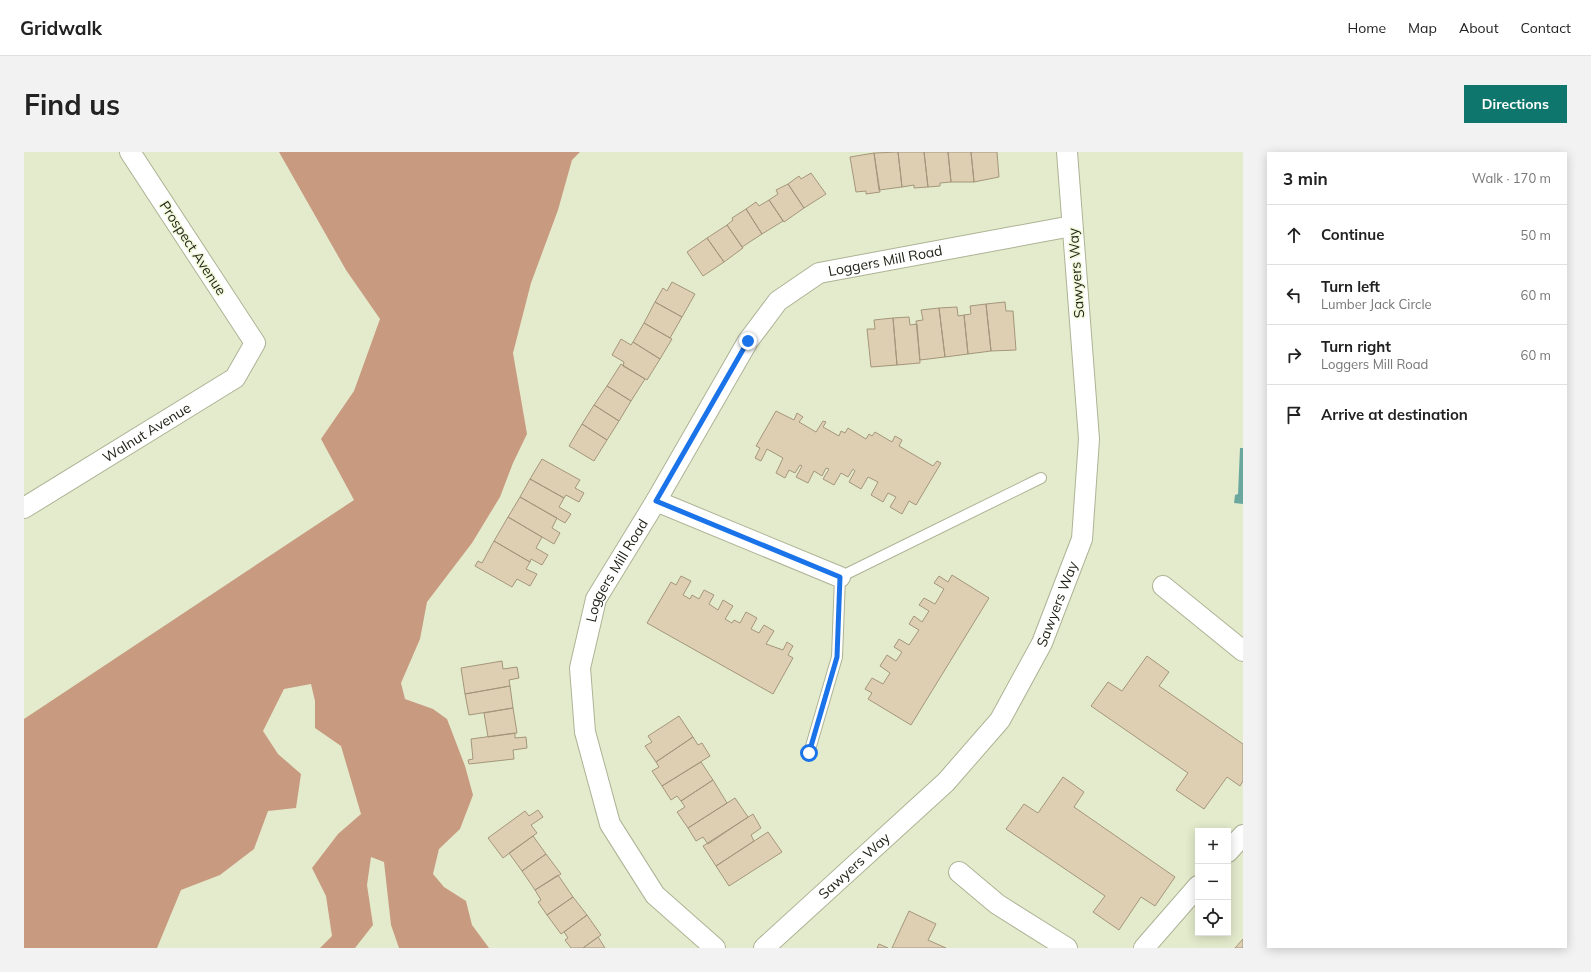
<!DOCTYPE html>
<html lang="en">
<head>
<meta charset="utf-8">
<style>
	:root { --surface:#fff; --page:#f2f2f2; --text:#222; --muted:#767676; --line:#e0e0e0; --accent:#0f766e }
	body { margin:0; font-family:Mulish,sans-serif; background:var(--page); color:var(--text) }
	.controls { position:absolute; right:12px; bottom:12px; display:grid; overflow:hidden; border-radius:0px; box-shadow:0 2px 10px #0003 }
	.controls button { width:36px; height:36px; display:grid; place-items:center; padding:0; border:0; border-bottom:1px solid var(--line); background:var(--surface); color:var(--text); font:20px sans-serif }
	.stop { position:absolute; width:12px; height:12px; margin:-9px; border:3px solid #1a73e8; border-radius:50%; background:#fff }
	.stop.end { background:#1a73e8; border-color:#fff; box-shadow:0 1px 4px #0008 }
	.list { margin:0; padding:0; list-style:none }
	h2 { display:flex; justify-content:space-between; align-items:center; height:52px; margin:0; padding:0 16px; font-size:17px }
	h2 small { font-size:13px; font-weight:400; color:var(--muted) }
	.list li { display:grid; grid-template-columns:26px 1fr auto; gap:12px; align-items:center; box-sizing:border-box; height:60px; padding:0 16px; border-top:1px solid var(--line) }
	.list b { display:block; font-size:15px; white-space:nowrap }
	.list p { margin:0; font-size:13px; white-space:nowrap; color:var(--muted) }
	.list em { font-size:13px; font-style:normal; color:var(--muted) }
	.icon { flex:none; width:22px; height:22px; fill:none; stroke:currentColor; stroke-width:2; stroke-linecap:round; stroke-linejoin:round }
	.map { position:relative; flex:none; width:1219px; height:796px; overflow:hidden; border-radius:0px }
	header { display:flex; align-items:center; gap:24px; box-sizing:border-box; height:56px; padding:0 20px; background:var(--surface); border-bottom:1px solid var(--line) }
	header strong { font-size:19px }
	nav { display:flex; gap:22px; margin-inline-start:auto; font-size:14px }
	.intro { display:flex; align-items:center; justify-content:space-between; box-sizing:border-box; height:96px; padding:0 24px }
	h1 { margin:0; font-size:28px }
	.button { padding:10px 18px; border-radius:0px; background:var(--accent); color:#fff; font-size:14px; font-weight:700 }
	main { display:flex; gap:24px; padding:0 24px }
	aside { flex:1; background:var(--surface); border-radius:0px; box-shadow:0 2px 10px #0003 }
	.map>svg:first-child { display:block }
</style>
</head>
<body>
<header>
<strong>Gridwalk</strong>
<nav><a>Home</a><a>Map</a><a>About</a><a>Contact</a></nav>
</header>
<div class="intro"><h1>Find us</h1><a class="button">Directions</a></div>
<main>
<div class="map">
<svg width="1219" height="796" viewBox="0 0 1219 796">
	<rect width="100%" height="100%" fill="#e4ebcc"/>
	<!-- forest -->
	<path fill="#c89a80" d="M255 0H556L548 8 534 58 507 131 489 201 503 282 489 311 476 345 448 391 403 450 396 487 377 531 381 547 409 557 423 567 441 614 449 643 436 677 415 697 409 722 420 735 442 749 448 773 465 796H375L367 773 360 710 347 705 343 733 349 773 331 796H296L308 784 302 744 288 716 314 682 337 662 317 594 291 576V549L287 532 260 537 239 579 254 602 277 622 272 656 244 659 230 697 196 723 157 738 133 796H0V567L330 348 297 287 330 239 356 167 322 118Z"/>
	<!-- water -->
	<path fill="#6aa89f" d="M1216 296H1219V352L1210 351 1211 343 1214 342Z"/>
	<!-- building -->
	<path fill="#decfb2" stroke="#a4967b" d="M874 0H900L904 35 890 36V33L878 35Z
		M874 0 878 35 855 38 850 1Z
		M900 0H924L927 30 916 31V34L904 35Z
		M924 0H947L950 30H927Z
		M947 0H973L975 25 950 30Z
		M850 1 856 40 842 42V39L832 40 826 5Z
		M787 21 802 42 780 56 764 32 775 24 777 27Z
		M764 32 780 56 760 70 745 48 754 42 752 38Z
		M745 48 759 69 738 82 722 57 732 50 735 54Z
		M722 57 738 82 718 95 703 73 709 68 708 66Z
		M703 73 719 96 700 110 683 86Z
		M683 86 700 110 679 124 663 100Z
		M648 130 671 142 658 165 631 150 639 136 643 139Z
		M631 150 658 165 646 186 620 171Z
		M981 150 982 159H989L992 198 967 199 962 152Z
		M962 152 967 199 944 202 940 163 947 162 946 154Z
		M933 155 934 164 940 163 944 202 921 205 915 156Z
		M915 156 921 205 896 208 892 169 899 168 897 158Z
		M885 165 886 173 893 172 896 211 873 213 869 166Z
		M869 166 873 213 847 215 843 177H851L850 168Z
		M620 171 648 187 636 207 609 190Z
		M597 187 607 193 609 190 636 207 623 228 599 214 600 210 588 203Z
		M597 212 621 227 607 249 583 234Z
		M583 234 607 249 595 269 570 253Z
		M570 253 595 269 583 288 558 272Z
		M752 259 770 268 773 261 779 265 775 270 792 280 799 269 802 270 799 275 815 284 817 279 821 281 824 276 842 287 845 282 848 284 851 280 868 290 871 284 878 288 875 294 909 314 913 309 917 311 892 353 885 349 878 362 866 355 872 345 864 341 859 350 847 343 854 330 844 325 837 337 825 330 831 319 829 317 824 325 817 321 810 333 799 327 805 317 802 316 798 324 790 319 784 331 772 325 778 314 776 313 771 321 765 318 761 326 752 321 759 306 743 297 737 309 731 306 736 296 732 294Z
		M558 272 583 288 570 309 545 294Z
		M518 307 556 328 551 336 560 341 555 350 542 343 540 346 506 327Z
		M506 327 540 346 535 355 547 362 541 371 496 345Z
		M496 345 533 366 528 376 536 381 530 392 484 365Z
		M484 365 518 385 512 396 524 403 518 413 507 407 506 410 470 389Z
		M470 389 506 410 502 417 513 422 506 434 493 427 488 435 451 414 454 409 458 411Z
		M928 423 965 446 887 573 844 547 848 541 841 537 848 526 859 532 866 521 856 514 863 503 872 509 878 500 870 495 875 487 885 493 895 478 885 472 890 464 898 470 905 459 895 453 900 446 911 452 920 437 910 431 915 424 924 430Z
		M657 424 667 429 659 443 666 447 668 443 675 447 680 438 690 443 685 452 694 458 699 448 709 454 701 467 708 471 710 468 716 471 722 460 733 466 727 477 735 481 740 473 750 479 742 492 759 498 763 490 769 494 764 503 769 506 749 542 623 471 647 430 652 433Z
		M1123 504 1145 520 1135 534 1219 592V629L1216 634 1203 625 1180 657 1152 638 1164 621 1067 554 1084 530 1098 539Z
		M478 509 479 517 493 515 495 526 485 528 486 534 441 542 437 516Z
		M486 534 489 556 445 563 441 542Z
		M489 556 493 581 464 585 460 561Z
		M655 564 669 585 632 610 621 594 628 590 624 584Z
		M491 581V586L502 585 503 596 489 598 490 607 445 612 444 608 449 607 447 587Z
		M669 585 674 593 678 591 686 604 638 634 628 619 635 615 632 610Z
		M677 610 689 628 657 649 653 644 647 648 638 634Z
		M1039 625 1060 640 1050 655 1151 725 1131 754 1117 745 1095 778 1069 760 1081 744 982 677 1000 652 1014 661Z
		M689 628 703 651 664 676 653 660 661 655 657 649Z
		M711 646 724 665 684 692 679 685 672 689 664 676Z
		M514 658 519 665 507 673 513 681 479 706 464 686 501 659 505 664Z
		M729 662 737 676 727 683 730 689 692 714 679 694Z
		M744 680 758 700 705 734 692 714Z
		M509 684 522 702 498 719 485 701Z
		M522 702 537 722 511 738 498 719Z
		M534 723 549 745 523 763 514 750 517 748 511 738Z
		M549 745 563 763 537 782 523 763Z
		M885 759 912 772 904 788 922 796H868Z
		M563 763 577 783 559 796H547L541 788 544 786 540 780Z
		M574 785 581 796H559Z
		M1219 787V796H1211Z
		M855 792 864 796H853Z"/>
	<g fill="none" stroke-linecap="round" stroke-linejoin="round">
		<defs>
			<path id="service" d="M785 601 813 505 816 425 1017 326"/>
			<g id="minor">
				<path d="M632 349 816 425"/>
				<path id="s1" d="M0 356 211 226 231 191 106 0"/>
				<path d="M1139 434 1219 499"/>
				<path d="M1204 700 1219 683"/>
				<path d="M935 720 973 752 1043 796"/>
				<path id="s2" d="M691 796 631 743 586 672 561 580 556 516 572 447 632 349 724 189 754 149 795 121 1048 74"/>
				<path id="s3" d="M740 796 922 630 976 568 1018 491 1058 387 1065 287 1043 0"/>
				<path d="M1120 796 1174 734"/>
			</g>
		</defs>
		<!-- service casing -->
		<use href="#service" stroke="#adb395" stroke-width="12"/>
		<!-- minor casing -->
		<use href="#minor" stroke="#adb395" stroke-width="22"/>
		<!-- service -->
		<use href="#service" stroke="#fff" stroke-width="10"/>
		<!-- minor -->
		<use href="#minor" stroke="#fff" stroke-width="20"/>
	</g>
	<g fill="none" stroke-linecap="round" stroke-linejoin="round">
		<!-- route -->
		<path stroke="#1a73e8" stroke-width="5" d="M724 189 632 349 816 425 813 505 785 601"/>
	</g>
	<g text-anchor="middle" stroke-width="3" stroke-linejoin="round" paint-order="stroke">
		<!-- street labels -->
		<g font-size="14" fill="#212418" stroke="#f1f8d9">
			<text transform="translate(169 96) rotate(57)" y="5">Prospect Avenue</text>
			<text dy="5" stroke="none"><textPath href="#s2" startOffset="861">Loggers Mill Road</textPath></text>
			<text transform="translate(1052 121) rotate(-94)" y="5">Sawyers Way</text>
			<text dy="5" stroke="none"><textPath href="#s1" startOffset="144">Walnut Avenue</textPath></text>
			<text dy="5" stroke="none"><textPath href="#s2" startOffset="429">Loggers Mill Road</textPath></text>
			<text dy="5" stroke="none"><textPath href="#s3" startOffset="458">Sawyers Way</textPath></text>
			<text dy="5" stroke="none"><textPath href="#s3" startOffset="122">Sawyers Way</textPath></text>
		</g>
	</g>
</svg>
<div class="controls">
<button>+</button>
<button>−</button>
<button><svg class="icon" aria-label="locate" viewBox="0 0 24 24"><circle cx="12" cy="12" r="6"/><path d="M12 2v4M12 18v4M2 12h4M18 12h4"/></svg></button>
</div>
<div class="stop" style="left:785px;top:601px"></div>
<div class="stop end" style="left:724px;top:189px"></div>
</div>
<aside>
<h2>3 min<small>Walk · 170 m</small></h2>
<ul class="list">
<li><svg class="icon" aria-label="ahead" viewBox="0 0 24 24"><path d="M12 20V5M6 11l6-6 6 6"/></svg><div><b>Continue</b></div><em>50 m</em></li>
<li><svg class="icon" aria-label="left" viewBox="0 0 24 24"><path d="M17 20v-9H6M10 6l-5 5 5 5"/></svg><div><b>Turn left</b><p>Lumber Jack Circle</p></div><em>60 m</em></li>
<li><svg class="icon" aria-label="right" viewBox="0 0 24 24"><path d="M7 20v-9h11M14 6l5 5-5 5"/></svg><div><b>Turn right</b><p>Loggers Mill Road</p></div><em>60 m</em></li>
<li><svg class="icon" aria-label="arrive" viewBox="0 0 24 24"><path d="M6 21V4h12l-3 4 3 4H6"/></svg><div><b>Arrive at destination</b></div></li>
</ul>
</aside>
</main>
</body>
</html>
